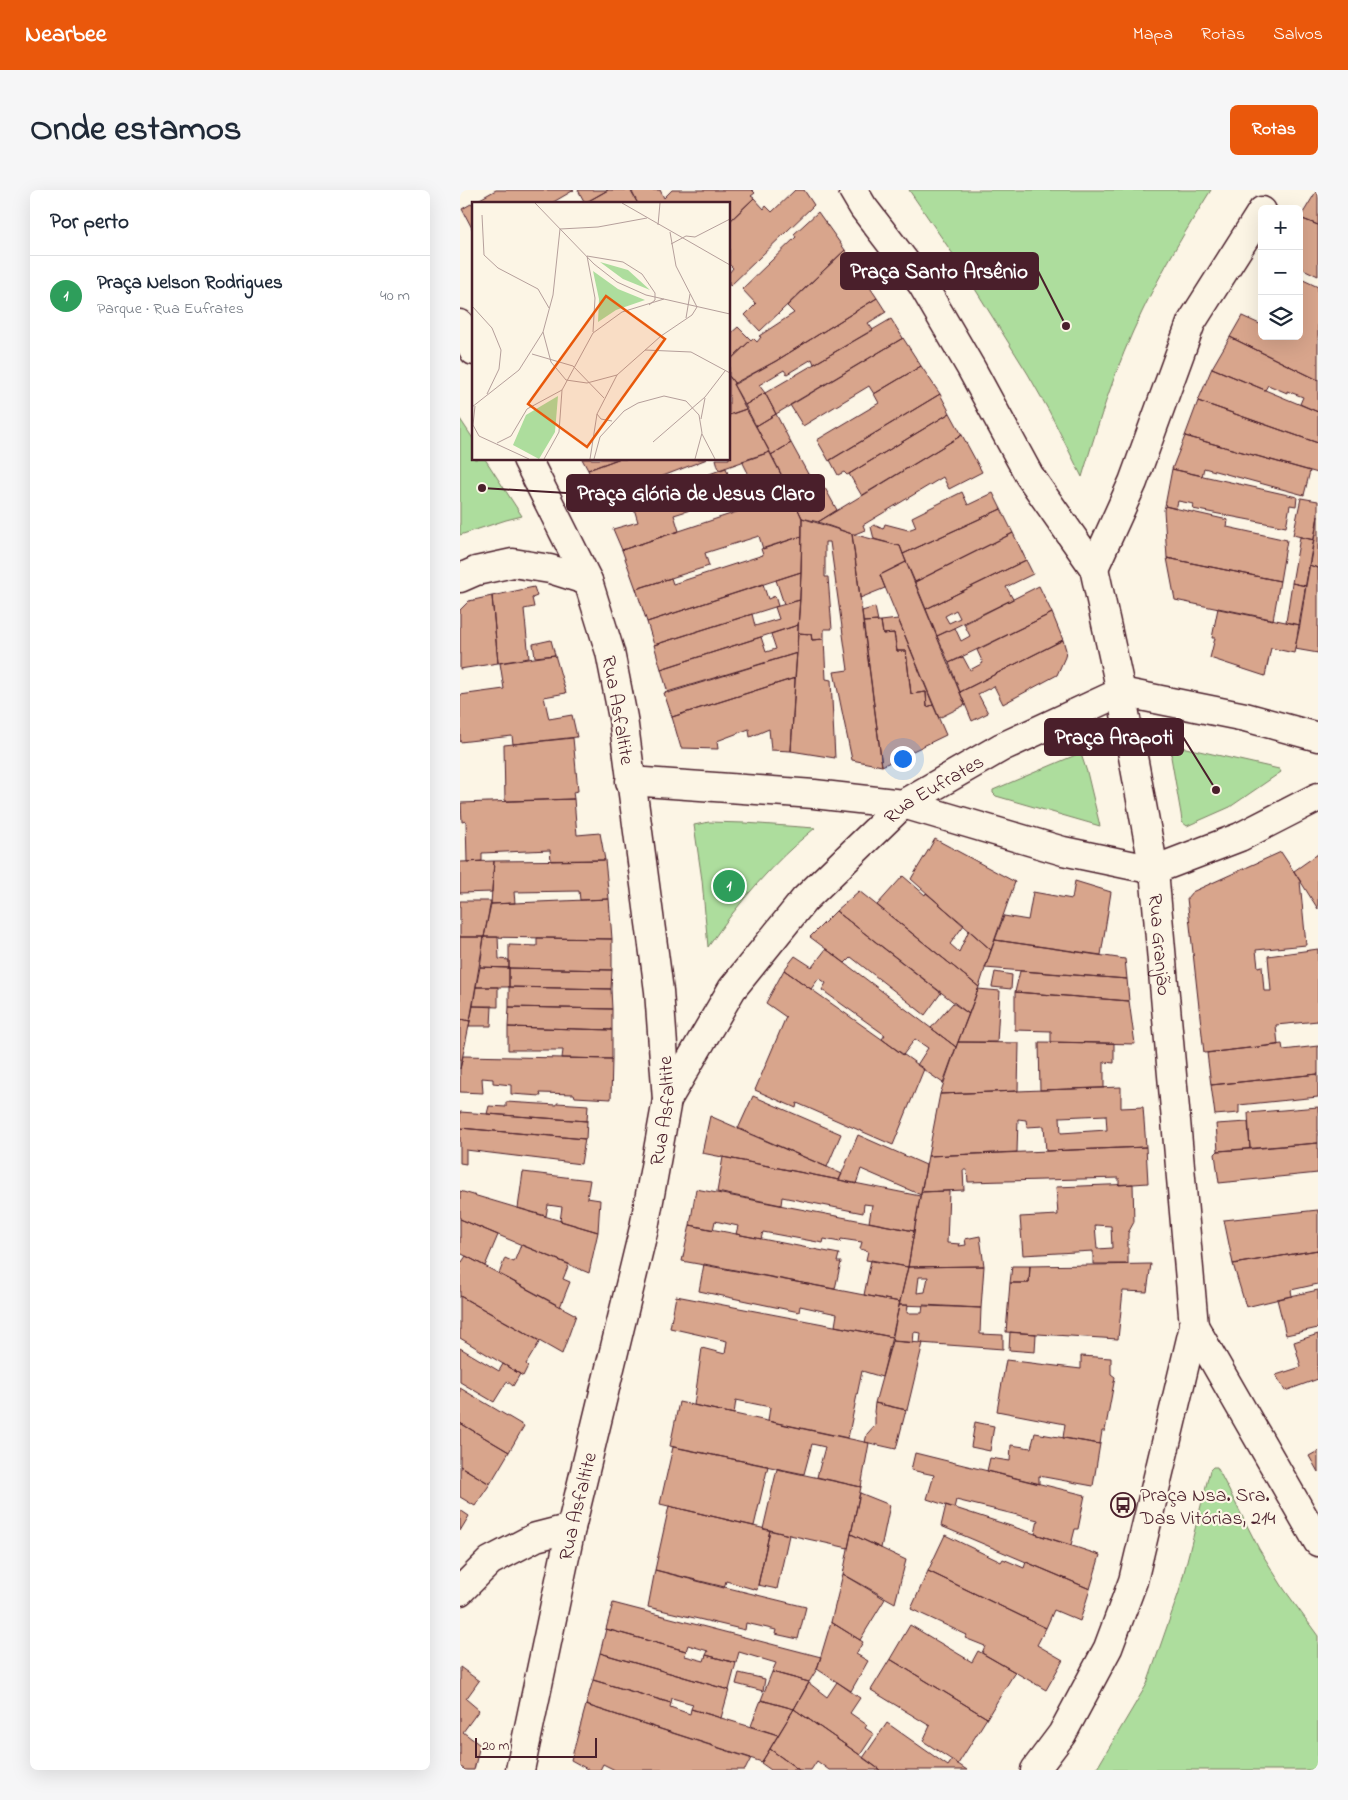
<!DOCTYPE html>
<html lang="pt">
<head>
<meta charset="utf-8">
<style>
	:root { --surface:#fff; --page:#f6f6f7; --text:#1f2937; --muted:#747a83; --line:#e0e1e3; --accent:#ea580c }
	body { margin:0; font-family:"Indie Flower",sans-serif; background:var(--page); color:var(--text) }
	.controls { position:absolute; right:15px; top:15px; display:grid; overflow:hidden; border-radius:8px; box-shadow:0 5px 20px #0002 }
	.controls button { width:45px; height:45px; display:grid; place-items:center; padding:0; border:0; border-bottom:1px solid var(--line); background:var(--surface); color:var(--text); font:25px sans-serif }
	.scale { position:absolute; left:15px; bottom:12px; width:122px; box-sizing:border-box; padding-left:5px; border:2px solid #4a1f2b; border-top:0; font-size:14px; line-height:18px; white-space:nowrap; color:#4a1f2b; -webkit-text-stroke:4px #fcf5e5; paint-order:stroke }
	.you { position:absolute; left:442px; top:568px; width:18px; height:18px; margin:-12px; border:4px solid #fff; border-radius:50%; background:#1a73e8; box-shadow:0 0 0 8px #1a73e833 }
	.badge { display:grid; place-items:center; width:32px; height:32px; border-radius:50%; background:var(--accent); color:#fff; font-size:16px; font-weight:700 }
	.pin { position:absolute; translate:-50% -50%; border:2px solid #fff; box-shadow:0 1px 5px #0006 }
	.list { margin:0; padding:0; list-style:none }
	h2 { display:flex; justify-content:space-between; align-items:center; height:65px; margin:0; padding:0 20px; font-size:21px }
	h2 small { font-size:16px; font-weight:400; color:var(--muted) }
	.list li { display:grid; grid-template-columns:32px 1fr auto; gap:15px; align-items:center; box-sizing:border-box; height:80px; padding:0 20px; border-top:1px solid var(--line) }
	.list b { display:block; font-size:19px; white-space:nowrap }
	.list p { margin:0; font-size:16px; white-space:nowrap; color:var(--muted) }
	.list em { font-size:16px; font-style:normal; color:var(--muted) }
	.icon { flex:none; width:28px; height:28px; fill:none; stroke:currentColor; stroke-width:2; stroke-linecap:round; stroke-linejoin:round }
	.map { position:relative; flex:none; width:858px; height:1580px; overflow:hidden; border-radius:8px }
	header { display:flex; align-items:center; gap:30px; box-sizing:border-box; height:70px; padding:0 25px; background:var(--accent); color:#fff }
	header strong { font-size:24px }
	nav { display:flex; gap:28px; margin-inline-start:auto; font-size:18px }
	.intro { display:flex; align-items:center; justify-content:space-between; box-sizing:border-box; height:120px; padding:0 30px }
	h1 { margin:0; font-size:35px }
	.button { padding:12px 22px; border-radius:8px; background:var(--accent); color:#fff; font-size:18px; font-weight:700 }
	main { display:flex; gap:30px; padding:0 30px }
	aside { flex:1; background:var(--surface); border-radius:8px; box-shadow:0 5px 20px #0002 }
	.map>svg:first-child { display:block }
</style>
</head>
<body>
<header>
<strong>Nearbee</strong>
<nav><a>Mapa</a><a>Rotas</a><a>Salvos</a></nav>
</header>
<div class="intro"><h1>Onde estamos</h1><a class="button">Rotas</a></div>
<main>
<aside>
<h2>Por perto<small></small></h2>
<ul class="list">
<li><span class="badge" style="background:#2e9e5b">1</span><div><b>Praça Nelson Rodrigues</b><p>Parque · Rua Eufrates</p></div><em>40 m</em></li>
</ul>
</aside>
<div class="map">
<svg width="858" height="1580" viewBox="0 0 858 1580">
	<rect width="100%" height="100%" fill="#fcf5e5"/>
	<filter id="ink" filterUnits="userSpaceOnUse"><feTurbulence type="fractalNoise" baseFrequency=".02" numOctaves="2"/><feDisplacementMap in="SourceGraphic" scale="10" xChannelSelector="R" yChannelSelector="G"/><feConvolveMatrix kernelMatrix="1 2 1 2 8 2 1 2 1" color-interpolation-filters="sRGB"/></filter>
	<g filter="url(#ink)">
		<!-- green -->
		<path fill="#addd9d" stroke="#7c7e64" d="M449 0H751C726 40 702 80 682 122 656 175 639 231 622 287L589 221 568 184 497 70Z
			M0 229 14 250V269H25L62 326 46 330 0 345Z
			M717 556 819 579 821 582 770 617 727 636 722 632 721 624 711 567 713 559Z
			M618 564H621L627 582 640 636 536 606 533 603V600Z
			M249 632 285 633 355 638C313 672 279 712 248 757L242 690 234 635Z
			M753 1277H757L799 1359 824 1399 858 1446V1580H636L687 1494 719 1402 749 1284 750 1280Z"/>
		<!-- building -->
		<path fill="#d8a58c" stroke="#4a1f2b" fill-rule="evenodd" d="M36 0H114L90 14H14V42L2 19Z
			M118 0H148L125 13Z
			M148 0H170L178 14H123Z
			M175 0H200L204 8 212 0H292L295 3 291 6 294 8 269 32V14H178L172 2Z
			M335 0H344L354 15 270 96 269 94V83L273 78 269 74V32L294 8 304 19 306 16 312 22Z
			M857 0H858V35L840 28Z
			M358 22 385 60 300 141 285 125 296 114 282 99 336 47 334 44Z
			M840 28 858 35V86L839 77Z
			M385 60 417 108 316 171 275 194 269 186V171L293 148 297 152 301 147 299 146 334 123 327 116Z
			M839 88 858 97V190L770 147 782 126 802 135V146H839Z
			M417 108 426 122 408 133 413 140 354 174 352 169 327 184 324 180 299 195 305 203 285 215 273 194 316 171Z
			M431 129 443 148 316 224 305 203Z
			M278 137 291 150 269 171V145Z
			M770 147 858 190V222L840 214 843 207 827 201V203L808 195 805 200 752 178Z
			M443 148 461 176 414 204 409 196 343 236 330 215Z
			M461 176 480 204 369 271 357 250 419 213 414 204Z
			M752 178 858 222V253L738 211Z
			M269 186 275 194H273L286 219 269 225Z
			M305 203 316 224 296 236 285 215Z
			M480 204 490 223 389 284 387 285 384 282 378 285 370 270Z
			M738 211 858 253V283L725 246Z
			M286 219 310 262 259 280 256 269H269V225Z
			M490 223 502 245 402 306 389 284Z
			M316 224 331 253 311 265 296 236Z
			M502 245 522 282 489 299 483 287 403 335 405 340 395 344H392L358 332Z
			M725 246 850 281 844 305 744 278 742 286 712 279Z
			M331 253 348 284 327 296 311 265Z
			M310 262 331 304 303 313 282 271Z
			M122 269H158L128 280Z
			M158 269H247L190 291 194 303 145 321 128 280Z
			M266 278 275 306 214 325 219 341 162 360 153 339 178 332 172 312Z
			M712 279 837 307 836 316 830 315 826 337 733 319 734 314 718 311 716 319 705 316Z
			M348 284 358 303 336 315 327 296Z
			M365 298 377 320 358 332 342 328 336 315Z
			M502 302 508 315 533 303 541 319 443 364 440 356 414 349 411 337 414 335 423 339 425 334 448 340 456 337 452 327Z
			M331 304 342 328V346L303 359 299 346 245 363 249 376 176 399 162 360Z
			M841 308 858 311V326L854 350 833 345Z
			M705 316 768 330 767 337 827 350 820 391 707 368 704 320Z
			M541 319 553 343 455 392 443 364Z
			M858 326V378L849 375Z
			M342 328 392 344 422 576 392 570 374 482 388 480 370 352H365V387H368L372 439H364V449L352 450 351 444 338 443 341 383Z
			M553 343 566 370 466 419 455 392Z
			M392 344 440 356 446 372 420 385 425 398 400 408Z
			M342 346 341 382 187 432 176 399 211 388 213 394 303 365 301 359Z
			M840 347 854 350 846 396 832 393Z
			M707 368 820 391 813 430 715 410Z
			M566 370 573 384 546 397 553 409 477 446 466 419ZM496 420 500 428 489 433 485 426Z
			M446 372 505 515 479 528 420 385Z
			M849 375 858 378V463L835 459Z
			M341 382 340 410 324 414 316 390Z
			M832 393 846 396 840 435 826 432Z
			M303 394 308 409 315 406 318 416 194 455 187 432Z
			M579 396 592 423 489 473 477 446 495 438 501 451 510 446 504 434Z
			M74 397 77 406 72 408 74 417 64 419 69 468 38 473 32 406Z
			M32 406 38 473 0 479V420L9 411Z
			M340 410 338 435 201 479 194 455 292 424 295 436 319 429 315 417Z
			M415 417 418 431 403 432 402 421Z
			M758 418 840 435 834 463 811 458 805 486 750 468 755 448H752Z
			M592 423 603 450 500 502 489 473 503 467 510 480 523 473 517 460Z
			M438 429 473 515 467 517 466 502 451 504 446 461H437L434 443 423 444 421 431Z
			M421 431 423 444 434 443 437 461H446L451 504 466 502 467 517 473 515 486 545 422 576 403 432Z
			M338 435 337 463 208 503 201 479 301 447 306 462 316 459 311 444Z
			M338 443 351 444 352 450 364 449 366 489 371 490 375 568 331 561Z
			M91 450 95 465 75 467 73 454Z
			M603 450 606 460 605 467 597 485 543 514 534 496 518 504 528 523 512 531 500 502Z
			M337 463 335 488 212 527 204 503Z
			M95 465 106 503 84 507 89 529 112 525 117 547 53 554 52 546 0 552V505L44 499 40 473Z
			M335 488 331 561 311 560 309 539 290 547 289 539 257 551 258 559 221 558 212 527Z
			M113 548 118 601 113 602 114 609 45 611 44 555Z
			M114 609 117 645 140 643 145 670 91 671 90 660 22 663V671L7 672 6 631 2 632 1 613Z
			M475 649 555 692 531 760 451 689Z
			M821 662 840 691 846 755 796 760 798 777 802 776 804 801H811L808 766 858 759V831L816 835 818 855 744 863 727 708 732 702Z
			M858 664V719L834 681Z
			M145 670 149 709 120 710 119 701 54 702 55 713 31 714 34 671Z
			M34 671 32 702 0 703V672Z
			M443 686 465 705 466 703 504 735 490 754 499 762 509 740 531 760 519 797 417 715Z
			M615 691 651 702 641 765 535 750 544 726 568 730 573 702 612 709Z
			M399 701 519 797 509 824 376 721Z
			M149 709 152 749 24 747 31 714Z
			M0 711H31L24 747H0Z
			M376 721 481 803 465 825 391 767 385 773 350 747Z
			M0 747H24L10 831 0 829Z
			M24 747H38L39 769 49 770V778L20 777Z
			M77 748 152 749V780L49 778V755L77 756Z
			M535 750 665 769 667 789 525 778Z
			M366 759 496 857 483 893 457 875 468 858 455 849 443 865 422 849 425 845 362 800 366 793 359 788 351 799 324 780 335 766 352 777Z
			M20 777 49 778V797H16Z
			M49 778 152 780 151 799 49 797Z
			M324 780 464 879 433 955 337 913 336 918 295 900 326 827 306 813Z
			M560 781 667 789 669 811 555 802Z
			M535 782 552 785 551 799 532 797Z
			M16 797H38V817L13 816Z
			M49 797 151 799 152 819 49 817Z
			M518 799 540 801 537 852H498Z
			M555 802 669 811 675 854 591 852V841L555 840Z
			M493 813 509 824 496 857 471 838Z
			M13 816H32L31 836H9Z
			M49 817 152 819V840L48 837Z
			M0 829 10 831 0 879Z
			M48 837 152 840V869L102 868 103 860H48Z
			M498 852 559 853 558 901 480 904Z
			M579 852 654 853V873L644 872V898L580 900Z
			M822 854 823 860 858 856V884L751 895 747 863Z
			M3 866 152 869 151 909 115 907 114 904 80 903 81 906 51 904V895L33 893V889L22 888 23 903 0 902V879Z
			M858 884V907L779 915V923L755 925 751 895Z
			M661 897V918L683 917 686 957 586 961 584 936 567 937 566 930 558 929 557 962 468 966 480 904ZM646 925 647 940 601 943 600 927Z
			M293 906 381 944 367 977 278 939Z
			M46 912 97 915V913L128 915 127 931 27 924 29 916 46 917Z
			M858 917V953L790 959 788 923Z
			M0 922 127 931 126 949 0 938Z
			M250 926 367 977 382 984 379 990 242 963Z
			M788 932 790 959 758 961 756 934Z
			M0 938 125 949 121 974 6 960V974L0 973Z
			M398 945 466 975 461 1005 401 979 396 994 379 990Z
			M858 953V983L759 993 755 964 758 961Z
			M686 957 688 993 659 995V988L508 992 507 980H503L504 1000 461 1002 468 966Z
			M263 967 460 1006 454 1041 409 1032 412 1015 404 1014 403 1023 322 1007 321 1015 257 1002Z
			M63 982 130 990 127 1008 140 1010 138 1042 100 1031 102 1017 88 1015 86 1026 58 1018Z
			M673 994 674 1032 668 1043V1074H633V1061L563 1065 560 1027 598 1025 596 997ZM635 1035 651 1036 652 1058 637 1059Z
			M236 999 454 1041 448 1077 406 1070 408 1061 400 1059 402 1052 381 1049 380 1052 364 1049 363 1053 303 1042 301 1049 276 1044 278 1036 255 1031 253 1040 230 1035Z
			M0 1001 138 1042 129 1083 0 1029Z
			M489 1001 487 1053 500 1054 499 1056 506 1055 505 1049 520 1046 524 1076 448 1077 461 1002Z
			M858 1020V1060L773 1074 764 1030Z
			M0 1029 38 1045 25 1076 0 1063Z
			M230 1035 379 1064 377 1072H381L375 1099 222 1071Z
			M61 1055 109 1074 103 1089 110 1092 100 1117 39 1084 45 1068 54 1072Z
			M858 1060V1094L831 1100 832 1106 786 1117 773 1074Z
			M6 1066 116 1125 102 1164 0 1106V1075Z
			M411 1070 448 1077 440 1112 404 1105Z
			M244 1074 440 1112 432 1147 375 1136 377 1124 340 1116 339 1122 239 1101Z
			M691 1074 687 1102 663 1101 658 1149 546 1142 550 1093H569L570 1076Z
			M524 1076 521 1118 439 1115 448 1077ZM459 1087H468L465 1102 457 1103Z
			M552 1076H570L569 1093H550Z
			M858 1100V1138L826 1145 817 1109Z
			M0 1106 80 1151 66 1174 68 1176 63 1186 0 1148Z
			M216 1106 432 1147 422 1187 402 1181 388 1248 308 1231 310 1217 276 1210 274 1224 234 1215 242 1158 265 1164 267 1151 210 1138Z
			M439 1115H448L447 1123H462L463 1115 521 1118 520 1144 543 1145V1159L460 1153 461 1143 454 1142 453 1153 432 1151Z
			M550 1142 576 1144 575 1162 549 1160Z
			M858 1144V1177H857L858 1189 825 1201 816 1185 841 1177 834 1152Z
			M432 1151 463 1153 447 1220 415 1213Z
			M0 1158 39 1181 43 1174 60 1184 53 1196 47 1191 34 1212 0 1192Z
			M621 1166 651 1168V1184L655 1187 645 1241H642L640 1254 603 1248 605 1234 537 1221 546 1170 621 1179Z
			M0 1198 64 1236 49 1262 0 1233Z
			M219 1212 409 1253 401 1297 357 1287 365 1257 352 1254 344 1284 210 1256Z
			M415 1213 446 1220 436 1259 405 1252 407 1244 415 1235V1226L414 1222Z
			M515 1232 534 1236 530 1261 511 1257Z
			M0 1233 49 1262 30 1294 0 1276Z
			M575 1243 640 1254 633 1296 579 1286V1294L527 1281 530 1268 550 1271 551 1255 571 1258Z
			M213 1257 308 1276 294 1336 200 1314Z
			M858 1261V1282L849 1266Z
			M455 1263 625 1305 618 1339H615L611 1355 575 1344 578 1330 496 1310 494 1318 467 1309 474 1285 451 1280Z
			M0 1276 30 1294 15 1316 0 1307Z
			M317 1279 401 1297 388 1358 303 1339Z
			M400 1303 430 1315 421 1358 391 1344Z
			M486 1315 640 1365 630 1399 481 1336Z
			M209 1316 310 1340 297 1400 266 1391 264 1398 195 1380Z
			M0 1320 9 1326 0 1341Z
			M310 1340 329 1345 317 1399 298 1395Z
			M391 1344 446 1370 435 1413 383 1384Z
			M485 1345 541 1372 543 1369 564 1378 566 1372 630 1399 620 1431 594 1420 586 1438 468 1381Z
			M195 1380 346 1417 338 1449 315 1444 316 1440 286 1433 285 1440 188 1417Z
			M468 1381 586 1438 577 1455 603 1470 586 1500 522 1463 525 1456 505 1448 507 1445 451 1419Z
			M383 1384 425 1409 400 1450 371 1432Z
			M153 1413 361 1467 357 1479 349 1492 312 1482 316 1473 279 1462 276 1473 246 1465 248 1461 228 1455 226 1461 146 1439Z
			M371 1432 403 1452 396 1464 408 1471 391 1501 357 1479Z
			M450 1435 512 1472 518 1461 555 1482 527 1528 430 1469Z
			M146 1439 226 1461 225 1466 244 1471 246 1465 276 1473 269 1500 140 1463Z
			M140 1463 269 1500 261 1528 231 1519 233 1514 212 1508 211 1513 133 1490Z
			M430 1469 527 1528 498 1574 463 1551 470 1536 411 1500Z
			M0 1477 19 1491 6 1509 19 1520 3 1542 20 1555 14 1580H5L0 1576Z
			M312 1482 349 1492 334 1519 301 1510Z
			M279 1483 305 1489 303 1501 276 1494Z
			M133 1490 211 1513 210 1517 230 1524 231 1519 318 1545 302 1572 126 1515Z
			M377 1492 400 1508 390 1523 407 1535 405 1538 414 1544 400 1565 334 1519 349 1493 367 1507Z
			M301 1510 334 1519 318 1545 291 1536Z
			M126 1515 291 1568 285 1580H155L143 1574 140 1580H129L111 1570Z
			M334 1519 400 1565 420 1580H369L357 1571 351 1580H339L310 1559Z
			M427 1533 488 1576 492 1570 507 1580H420L403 1568Z
			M310 1559 339 1580H311L301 1573Z"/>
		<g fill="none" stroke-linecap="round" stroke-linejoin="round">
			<defs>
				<g id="minor">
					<path id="s1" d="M393 0 403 17 462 94 511 178 569 285 634 378 661 502 694 680 734 1136 673 1391 648 1458 602 1544 575 1580"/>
					<path d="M0 134 14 161"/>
					<path d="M634 378 673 292 731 133 802 21"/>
					<path d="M0 388 16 381 53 373 90 379 128 391"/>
					<path d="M170 591 354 604 443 614 603 661 694 680 780 647 858 607"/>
					<path id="s2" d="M207 910 272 799 344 710 443 614 542 557 661 502 785 527 858 547"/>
					<path d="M734 1136 858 1352"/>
					<path d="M0 1401 30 1371 76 1347 111 1338"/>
					<path id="s3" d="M60 1580 111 1338 184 1038 207 910 199 801 163 528 150 462 128 391 67 269"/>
				</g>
			</defs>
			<!-- minor casing -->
			<use href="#minor" stroke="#4a1f2b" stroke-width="31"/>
			<!-- minor -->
			<use href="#minor" stroke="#fcf5e5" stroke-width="28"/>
		</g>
	</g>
	<!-- icons -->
	<defs>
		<symbol id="bus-ring" viewBox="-11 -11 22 22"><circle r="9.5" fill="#fcf5e5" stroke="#4a1f2b" stroke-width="1.5"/><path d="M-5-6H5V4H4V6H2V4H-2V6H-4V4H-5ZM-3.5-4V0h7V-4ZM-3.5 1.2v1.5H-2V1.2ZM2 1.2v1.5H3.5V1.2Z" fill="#4a1f2b"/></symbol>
	</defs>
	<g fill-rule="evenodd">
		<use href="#bus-ring" x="649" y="1301" width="28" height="28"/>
	</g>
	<g text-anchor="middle" stroke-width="4.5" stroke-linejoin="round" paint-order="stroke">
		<!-- street labels -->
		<g font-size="20" fill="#4a1f2b" stroke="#fcf5e5">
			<text transform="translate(159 520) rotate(80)" y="7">Rua Asfaltite</text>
			<text dy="7" stroke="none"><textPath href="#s2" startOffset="415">Rua Eufrates</textPath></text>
			<text dy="7" stroke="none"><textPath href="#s1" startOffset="832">Rua Granjão</textPath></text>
			<text dy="7" stroke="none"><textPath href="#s3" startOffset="675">Rua Asfaltite</textPath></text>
			<text dy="7" stroke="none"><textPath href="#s3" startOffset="270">Rua Asfaltite</textPath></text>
		</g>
		<!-- poi labels -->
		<g font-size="20" fill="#4a1f2b" stroke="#fcf5e5" text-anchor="start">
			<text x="680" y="1311">Praça Nsa. Sra.<tspan x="680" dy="23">Das Vitórias, 214</tspan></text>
		</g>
	</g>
	<!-- overview -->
	<g transform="translate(12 12)">
		<rect width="258" height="258" fill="#fcf5e5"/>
		<path d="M128 60 156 68 178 88 151 77ZM121 69 146 87 173 98 144 108 126 120 127 97ZM86 194 83 230 67 257 41 243 54 213Z" fill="#addd9d"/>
		<path fill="none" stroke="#b59f9b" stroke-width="1" d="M63 1 122 62 145 80 174 93 258 112M150 1 258 63M10 13 12 53 26 66 66 87 77 106M186 23 188 1M199 42 214 34 223 35 258 17M0 104 20 126 29 148 27 167 15 192M214 116 218 92M71 130 79 160 94 178 115 181 145 173M121 130 123 96 115 54 151 60 170 72 183 91V98L177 103M173 148 219 150 258 171M60 152 101 164 132 196M3 204 1 223 7 234 57 257M0 205 47 168 71 130 81 93 88 27 126 25 175 16M125 212 129 217 140 219M229 217 233 196M230 232 243 257M181 240 233 195 253 169M25 241 39 234 55 207 90 188M72 257 87 230 90 188 121 131 150 110 192 97M118 257 125 212 145 173 189 134 220 113 225 105 204 64 198 30M122 257 128 235 152 209 166 201 192 194 214 199 227 213 230 231 223 257"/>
		<path fill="#e8590c" fill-opacity="0.15" stroke="#e8590c" stroke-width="2.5" d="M134 94 193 137 115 245 56 202Z"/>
		<rect width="258" height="258" fill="none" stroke="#4a1f2b" stroke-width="2.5"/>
	</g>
	<!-- callouts -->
	<path fill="none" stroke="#4a1f2b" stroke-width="2" d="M606 136L578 81M22 298L107 303M756 600L723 547"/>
	<g fill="#4a1f2b" stroke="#fcf5e5" stroke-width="2">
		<circle cx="606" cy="136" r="5"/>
		<circle cx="22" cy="298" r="5"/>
		<circle cx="756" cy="600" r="5"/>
	</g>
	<g fill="#4a1f2b" stroke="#4a1f2b" stroke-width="2">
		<rect x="381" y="63" width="197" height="36" rx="5"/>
		<rect x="107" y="285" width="257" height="36" rx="5"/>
		<rect x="585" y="529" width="138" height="36" rx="5"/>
	</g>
	<g font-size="21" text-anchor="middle" font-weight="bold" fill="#fff">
		<text x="479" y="88">Praça Santo Arsênio</text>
		<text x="236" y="310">Praça Glória de Jesus Claro</text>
		<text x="654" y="554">Praça Arapoti</text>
	</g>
</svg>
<div class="controls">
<button>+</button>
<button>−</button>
<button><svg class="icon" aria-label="layers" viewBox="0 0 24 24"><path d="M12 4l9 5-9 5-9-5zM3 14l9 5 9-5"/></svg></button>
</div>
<div class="scale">20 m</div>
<div class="you"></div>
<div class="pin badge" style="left:269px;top:696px;background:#2e9e5b">1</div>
</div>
</main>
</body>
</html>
